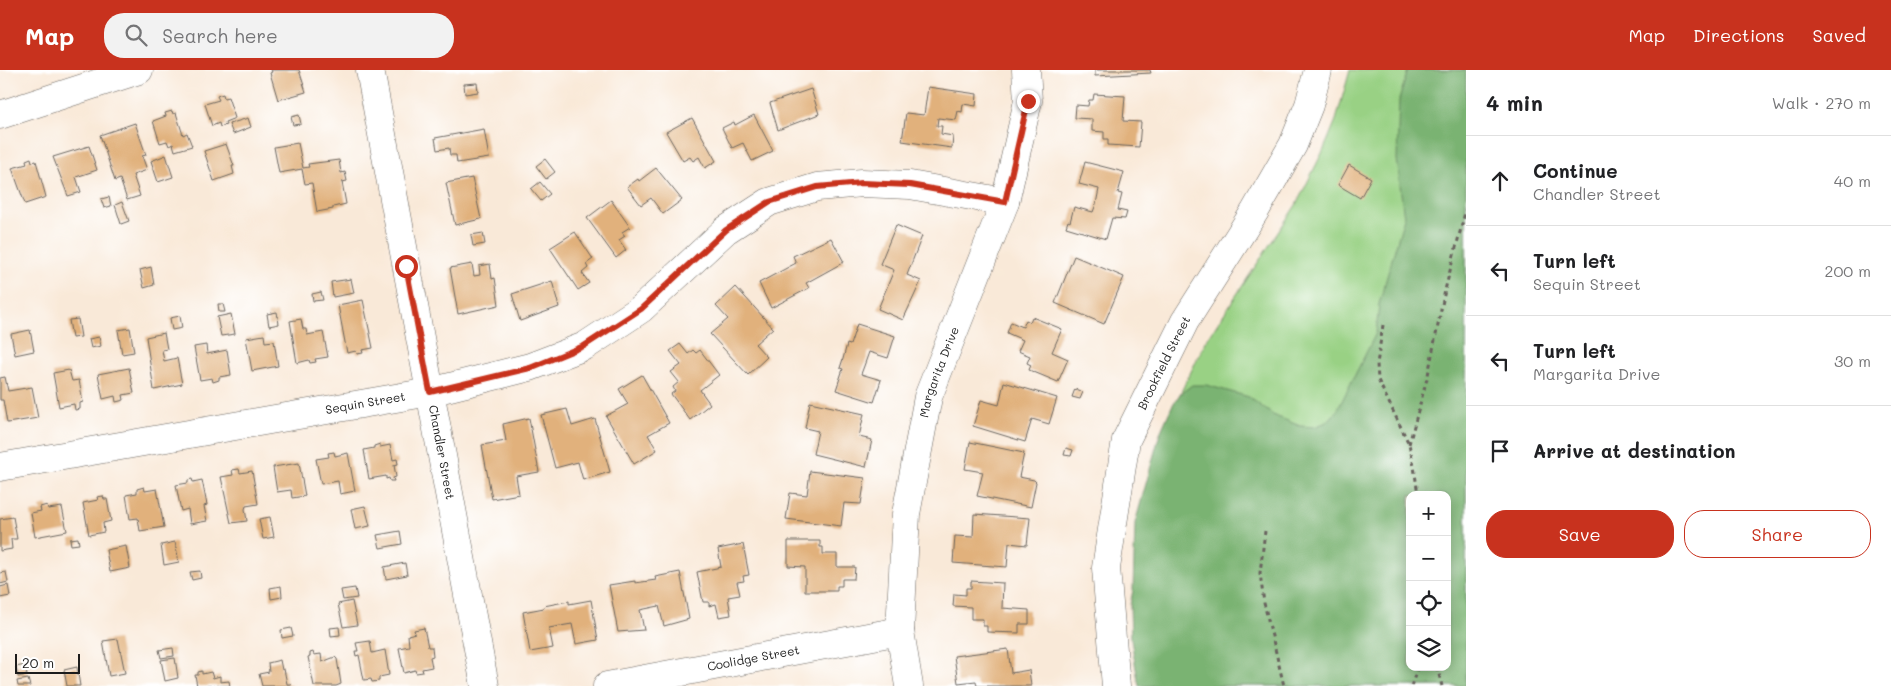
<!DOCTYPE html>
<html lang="en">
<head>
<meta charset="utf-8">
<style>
	:root { --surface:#fff; --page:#f2f2f2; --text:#202124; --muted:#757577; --line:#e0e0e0; --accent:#c8321e }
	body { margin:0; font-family:Mali,sans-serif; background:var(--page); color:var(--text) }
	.controls { position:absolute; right:15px; bottom:15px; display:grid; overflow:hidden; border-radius:10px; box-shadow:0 2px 12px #0003 }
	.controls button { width:45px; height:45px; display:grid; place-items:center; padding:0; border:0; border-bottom:1px solid var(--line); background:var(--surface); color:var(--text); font:25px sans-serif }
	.scale { position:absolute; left:15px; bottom:12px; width:65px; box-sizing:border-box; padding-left:5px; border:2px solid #1c1c1c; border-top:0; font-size:14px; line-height:18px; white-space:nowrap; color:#1c1c1c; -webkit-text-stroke:4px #fff; paint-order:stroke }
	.stop { position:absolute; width:15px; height:15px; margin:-11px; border:4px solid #c8321e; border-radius:50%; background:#fff }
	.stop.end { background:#c8321e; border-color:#fff; box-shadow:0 1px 5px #0008 }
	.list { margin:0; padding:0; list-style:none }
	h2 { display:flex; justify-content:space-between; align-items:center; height:65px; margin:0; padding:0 20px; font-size:21px }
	h2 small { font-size:16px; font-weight:400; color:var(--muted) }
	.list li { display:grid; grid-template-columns:32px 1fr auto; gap:15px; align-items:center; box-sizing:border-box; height:90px; padding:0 20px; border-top:1px solid var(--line) }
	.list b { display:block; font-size:19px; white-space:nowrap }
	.list p { margin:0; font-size:16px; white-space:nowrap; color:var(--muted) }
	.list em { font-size:16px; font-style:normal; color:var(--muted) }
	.actions { display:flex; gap:10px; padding:15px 20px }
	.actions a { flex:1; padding:11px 0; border:1px solid var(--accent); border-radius:20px; text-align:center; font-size:18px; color:var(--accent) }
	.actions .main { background:var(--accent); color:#fff }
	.icon { flex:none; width:28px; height:28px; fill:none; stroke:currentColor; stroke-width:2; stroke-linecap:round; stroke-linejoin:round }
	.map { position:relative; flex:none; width:1466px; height:616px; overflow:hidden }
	header { display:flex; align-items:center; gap:30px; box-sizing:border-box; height:70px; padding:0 25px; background:var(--accent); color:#fff }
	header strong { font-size:24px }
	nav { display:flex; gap:28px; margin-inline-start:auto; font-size:18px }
	.search { width:350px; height:45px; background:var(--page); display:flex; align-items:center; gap:12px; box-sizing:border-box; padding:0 18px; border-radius:20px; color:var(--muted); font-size:19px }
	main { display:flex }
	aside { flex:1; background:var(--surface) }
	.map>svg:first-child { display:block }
</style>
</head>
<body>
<header>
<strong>Map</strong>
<div class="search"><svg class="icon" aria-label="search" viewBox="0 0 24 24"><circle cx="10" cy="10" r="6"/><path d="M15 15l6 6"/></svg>Search here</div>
<nav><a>Map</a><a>Directions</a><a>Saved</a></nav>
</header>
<main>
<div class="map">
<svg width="1466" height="616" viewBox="0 0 1466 616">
	<rect width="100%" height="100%" fill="#fff"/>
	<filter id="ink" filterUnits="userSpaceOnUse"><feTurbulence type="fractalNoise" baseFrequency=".02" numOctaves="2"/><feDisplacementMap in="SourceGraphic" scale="10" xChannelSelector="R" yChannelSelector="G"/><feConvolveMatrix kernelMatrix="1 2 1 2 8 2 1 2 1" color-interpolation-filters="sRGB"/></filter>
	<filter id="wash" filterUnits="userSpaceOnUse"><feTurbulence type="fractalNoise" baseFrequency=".0096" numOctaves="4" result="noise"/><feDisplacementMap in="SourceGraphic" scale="20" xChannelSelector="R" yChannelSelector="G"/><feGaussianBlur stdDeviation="1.12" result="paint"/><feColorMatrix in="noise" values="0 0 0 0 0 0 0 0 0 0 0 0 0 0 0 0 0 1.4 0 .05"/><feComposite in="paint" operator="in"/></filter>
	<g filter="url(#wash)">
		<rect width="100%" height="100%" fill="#f9e9d8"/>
		<!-- green -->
		<path fill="#99d184" stroke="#5a7650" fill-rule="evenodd" d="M1350 0H1466V616H1146L1178 328 1206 271 1296 135 1324 79 1336 50ZM1410 425H1447V597H1410Z"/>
		<!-- forest -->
		<path fill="#7ab372" stroke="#4b6847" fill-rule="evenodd" d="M1408 0H1466V616H1139L1131 570 1130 535 1133 520 1135 453 1160 363 1172 336 1180 324 1192 315H1206L1249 327 1273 345 1300 356 1314 357 1327 352 1337 341 1376 263 1379 234 1404 148 1397 89 1399 30ZM1410 425H1447V597H1410Z"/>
		<g id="blocks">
			<!-- building -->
			<path fill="#e1b17c" d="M271 0H299L306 22 278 30 270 3 272 2Z
				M1095 0H1150L1151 3 1095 6Z
				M477 13 478 22 465 24 464 14Z
				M928 17 977 24 976 36 963 34 962 42 958 41 956 50 938 48 937 56H942L941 64 953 66 952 78 902 71 906 43 924 45Z
				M811 19 819 44 778 60 770 33Z
				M223 24 224 28 228 27 235 48 225 52 226 55 220 57 219 53 212 56 205 34 219 30 217 26Z
				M1094 24 1125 26 1123 51 1141 52 1139 77 1108 75V69H1104V62L1092 61V49L1075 48 1076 35 1088 36 1089 30H1093Z
				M172 41 173 44 176 43 183 65 187 63 192 76 175 81 173 74 169 76 167 71 160 73 153 51 166 46 165 43Z
				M299 45 301 54 293 55 291 47Z
				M754 45 773 81 752 91 743 73 732 78 722 58 734 52 735 55Z
				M248 48 251 57 233 64 229 54Z
				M692 48 716 91 705 98 699 87 693 91 690 87 683 91 666 62Z
				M135 53 146 85 142 86 147 100 133 105 140 126 127 130 120 109 115 111 100 65Z
				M484 59 489 88 457 93 456 85H450L449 78 437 80 435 68Z
				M298 73 303 98 309 97 308 94 339 90 341 103 345 102 347 111 342 112 346 134 333 137V139L317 142 312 113 305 114 302 99 279 103 274 77Z
				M226 74 234 96H232L234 104 214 111 204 81Z
				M89 76 97 100 76 107 81 122 68 126 53 87Z
				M166 85 173 107 158 112 151 91Z
				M31 88 32 92 36 91 46 127 25 134 12 98 27 94 26 90Z
				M545 89 555 102 546 109 536 96Z
				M1085 92 1124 102 1118 123 1122 124 1118 140 1127 142 1125 149 1112 148 1106 169 1066 157 1068 151 1070 152 1074 137 1093 142 1096 134 1099 119 1079 114Z
				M1349 95 1371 108 1360 128 1338 115Z
				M656 98 682 130 663 144 651 128 641 135 627 117 638 109 639 111Z
				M472 108 481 149 455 155 446 113Z
				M540 112 550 124 541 131 531 119Z
				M109 127 111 136 104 138 101 129Z
				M611 130 630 157 622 162 625 166 619 170 626 180 616 188 587 148Z
				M122 132 129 151 121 154 115 135Z
				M896 155 922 166 907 205 921 211 903 250 878 239 894 200 880 194Z
				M575 162 593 189 586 194 588 198 582 203 589 213 578 220 550 178Z
				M483 163 485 174 473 176 471 165Z
				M831 168 844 192 806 213 809 218 771 238 759 213 796 193 793 186Z
				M1074 186 1124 207 1104 254 1055 233Z
				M472 194 474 206 480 205 479 196 490 194 492 209 495 208 499 235 458 244 450 198Z
				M151 197 154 215 144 218 140 200Z
				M351 209 354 223 333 227 331 212Z
				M552 211 559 237 520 251 512 224Z
				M736 217 773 258 755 274 767 287 748 305 710 264 728 249 716 236Z
				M321 222 323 230 313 231 312 224Z
				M363 230 373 278 362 280 363 283 357 284 356 281 347 283 338 235Z
				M218 234H223L225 242H219Z
				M277 242 279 254 269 256 267 244Z
				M231 244 235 264 221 266 217 247Z
				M180 246 182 258 172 260 170 248Z
				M1032 247 1062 259 1052 282 1068 289 1058 312 1029 300 1031 295 1027 293 1030 286 1018 281 1023 270 1007 263 1011 252 1023 257 1026 250 1030 252Z
				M78 249 81 267 72 268 69 250Z
				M301 249 303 259H306L307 265 323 262 328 287 315 289 316 292 310 293 309 290 297 293 290 251Z
				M857 254 895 266 888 288 869 282 864 296 861 304 881 310 874 332 836 320 843 299 840 298 843 289 847 274 850 275Z
				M130 258 134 282 122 284 118 260Z
				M30 260 34 281 15 285 11 264Z
				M164 263 167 279 162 280 164 291 177 288 182 314 154 320 146 267Z
				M264 265 265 272 274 271 278 296 252 301 246 268Z
				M99 267 101 276 91 278 89 269Z
				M680 274 688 284 693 280 696 283 700 280 719 305 700 320 710 334 690 350 671 324 675 321 673 317 679 312 671 302 681 295 670 281Z
				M206 275 207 284 227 280 231 305 219 307V310L213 312 212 308 200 310 194 277Z
				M129 298 134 323 123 325 124 330 116 332 115 326 103 329 98 304Z
				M69 300 72 311 79 310 83 332 80 333V339L75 340 74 334 59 337 53 303Z
				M642 305 669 353 648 365 657 380 634 394 606 346 628 334 619 319Z
				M5 307 8 321 32 317 38 348 7 353 3 330H0V308Z
				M1004 312 1057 328 1049 354 1032 349 1025 372 973 356 981 330 999 335Z
				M1075 319 1083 322 1080 329 1072 327Z
				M810 332 864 344 859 367 872 370 866 397 813 384 818 361 805 358Z
				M567 339 572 356 595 349 610 402 583 410 578 392 555 398 541 345Z
				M529 348 539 402 516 406 519 424 492 429 482 375 506 371 503 354Z
				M970 372 1024 383 1019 407 1034 410 1036 412 1031 437 977 426 983 402 965 399Z
				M380 374V377L390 375 393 390 397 389 398 394 394 395 396 407 393 408 394 411H390L389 408 386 409V406L369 409 364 380 374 378V376Z
				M1066 378 1073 380 1071 386 1064 385Z
				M334 382 335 386 348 383 355 421 340 424 338 411 321 414 316 389 329 387 328 383Z
				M299 393 305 426 292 428 291 420 277 422 273 397Z
				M239 399 240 403 252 401 258 434 246 436 245 439 247 451 231 453 221 407 233 405 232 400Z
				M810 401 865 408 861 434 844 433 841 456 786 449 790 423 807 425Z
				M192 409 193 412 202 410 207 435 204 436 207 451 190 454 188 439 181 441 176 415 188 413V410Z
				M144 417 145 421 157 419 164 457 140 461 138 448 130 449 126 425 137 423V419Z
				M103 426 104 429H107L111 451 103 453 104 462 89 465 83 433 98 430 97 427Z
				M47 435 48 439 62 437 67 461 35 467 31 443 41 441 40 437Z
				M365 436 370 456 355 459 351 439Z
				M974 444 1030 448 1027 475 1009 473 1007 497 953 493 955 466 973 467Z
				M13 447 17 469H11L12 479 0 481V449Z
				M270 447 274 467 263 469 259 449Z
				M400 461 402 474 380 478 377 465Z
				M78 468 79 474 71 475 70 469Z
				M788 471H820V477H823V484H837V497H855L854 509H842V516H837V521H805V497L788 496Z
				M175 472 179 492 164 495 161 475Z
				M743 474 749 505 743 506 744 511 737 512 740 525 728 527 731 545 719 547 716 534 709 536V532H703L697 502 721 497 718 479Z
				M126 476 130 498 110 502 106 480Z
				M405 493 407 505 386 509 384 497Z
				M200 501 201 508 192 510 190 502Z
				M6 502 8 512 0 514V503Z
				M680 502 689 549 664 556 659 536 640 540 644 560 618 562 609 515 635 511V513L656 510 655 507Z
				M971 511 1003 513 1002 538 1029 540V554H1019V563L987 562V556H983V549H971V537L953 536 954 524 966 525V518H971Z
				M8 515 10 526 0 528V517Z
				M281 516 282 527 271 529 270 518Z
				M355 518 357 528 343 530 341 520Z
				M591 530 598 570 576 574 572 554 560 556 549 558 553 578 530 582 523 542 544 538V536L569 531V534Z
				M352 531 357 555 343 557 338 534Z
				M339 557 340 565 331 566 330 558Z
				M291 558 293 566 282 568 281 560Z
				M424 558 428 577H432L433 586 430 587 432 597 422 599 423 602 416 603 415 600 404 603 399 578 409 576 408 565 415 563 414 560Z
				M118 569 125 603 109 606 103 571Z
				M370 571 372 583 385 580 389 605 379 607V611L372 612 371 609 364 610 359 585 356 586 355 581H358L356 573Z
				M173 578 174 586 161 588 159 580Z
				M1008 579 1011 603 1029 600 1031 616H977L976 611 958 613 954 586Z
				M313 582 314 585 321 584 322 592 335 587 337 589 341 614 336 616H314L308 587 310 586V583Z
				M175 588 178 608 165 611 161 590Z
				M280 590 282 600 284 599 287 614H290L291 616H262L259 604 269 602 268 593Z
				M25 595 27 605 18 607 16 597Z
				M77 597 80 616H67L64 600Z
				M202 601V604L211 602 213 608 220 606V612L229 611 230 616H197L195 605H198V602Z
				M28 609 30 616H18L17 611Z"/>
		</g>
	</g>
	<g filter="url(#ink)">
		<use href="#blocks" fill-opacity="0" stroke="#69645e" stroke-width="1"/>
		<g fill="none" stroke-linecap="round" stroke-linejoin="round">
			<defs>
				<g id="minor">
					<path id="s1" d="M370 0 485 616"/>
					<path d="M0 45 139 0"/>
					<path id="s2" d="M0 397 430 322 530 297 585 276 641 239 726 160 769 132 817 117 862 113 910 115 1005 132"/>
					<path id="s3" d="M607 616 900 561"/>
					<path id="s4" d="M909 616 900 561 906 444 928 327 1005 132 1028 31 1026 0"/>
					<path id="s5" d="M1116 616 1106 498 1126 370 1185 251 1255 141 1293 75 1309 35 1318 0"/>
				</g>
			</defs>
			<!-- minor casing -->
			<use href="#minor" stroke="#69645e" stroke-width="29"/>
			<!-- path -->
			<path stroke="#69645e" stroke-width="3" stroke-dasharray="4 4" stroke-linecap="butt" d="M1383 255 1377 294 1378 310 1409 374 1414 396 1418 425
				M1409 374 1428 305 1445 220 1466 139
				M1265 461 1260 503 1264 533 1284 616
				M1437 597 1442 616
				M1411 616 1418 597"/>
			<!-- minor -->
			<use href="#minor" stroke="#fff" stroke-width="28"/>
		</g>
	</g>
	<g fill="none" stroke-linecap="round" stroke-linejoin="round" filter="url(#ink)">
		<!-- route -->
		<path stroke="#c8321e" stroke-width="6" d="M406 196 430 322 530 298 584 276 641 239 726 160 769 132 817 117 862 113 910 115 1005 132 1028 31"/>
	</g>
	<g text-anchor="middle" stroke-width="4" stroke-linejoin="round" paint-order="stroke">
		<!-- street labels -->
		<g font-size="12" fill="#1c1c1c" stroke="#fff">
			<text dy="4" stroke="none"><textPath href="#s5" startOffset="334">Brookfield Street</textPath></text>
			<text dy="4" stroke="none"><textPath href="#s4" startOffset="319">Margarita Drive</textPath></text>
			<text dy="4" stroke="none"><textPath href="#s2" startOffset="371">Sequin Street</textPath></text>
			<text dy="4" stroke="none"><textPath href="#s1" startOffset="389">Chandler Street</textPath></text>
			<text dy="4" stroke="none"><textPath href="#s3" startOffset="149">Coolidge Street</textPath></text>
		</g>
	</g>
</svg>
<div class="controls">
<button>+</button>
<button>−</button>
<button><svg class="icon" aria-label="locate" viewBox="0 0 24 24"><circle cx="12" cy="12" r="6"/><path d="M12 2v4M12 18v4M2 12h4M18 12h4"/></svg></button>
<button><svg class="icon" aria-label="layers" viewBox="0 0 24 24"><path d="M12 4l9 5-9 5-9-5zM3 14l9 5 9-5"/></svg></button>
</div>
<div class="scale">20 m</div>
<div class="stop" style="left:406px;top:196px"></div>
<div class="stop end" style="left:1028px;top:31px"></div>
</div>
<aside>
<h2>4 min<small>Walk · 270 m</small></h2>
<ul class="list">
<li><svg class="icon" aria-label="ahead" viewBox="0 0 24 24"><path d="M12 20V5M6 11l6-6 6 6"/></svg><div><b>Continue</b><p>Chandler Street</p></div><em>40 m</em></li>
<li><svg class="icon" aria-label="left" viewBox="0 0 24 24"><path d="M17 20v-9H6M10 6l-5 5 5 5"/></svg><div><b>Turn left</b><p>Sequin Street</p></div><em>200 m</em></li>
<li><svg class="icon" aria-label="left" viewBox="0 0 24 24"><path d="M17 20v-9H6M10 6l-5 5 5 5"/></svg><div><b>Turn left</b><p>Margarita Drive</p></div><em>30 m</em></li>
<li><svg class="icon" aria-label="arrive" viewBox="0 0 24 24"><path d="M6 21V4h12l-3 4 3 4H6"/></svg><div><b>Arrive at destination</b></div></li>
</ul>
<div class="actions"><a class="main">Save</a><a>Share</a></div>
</aside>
</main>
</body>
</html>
